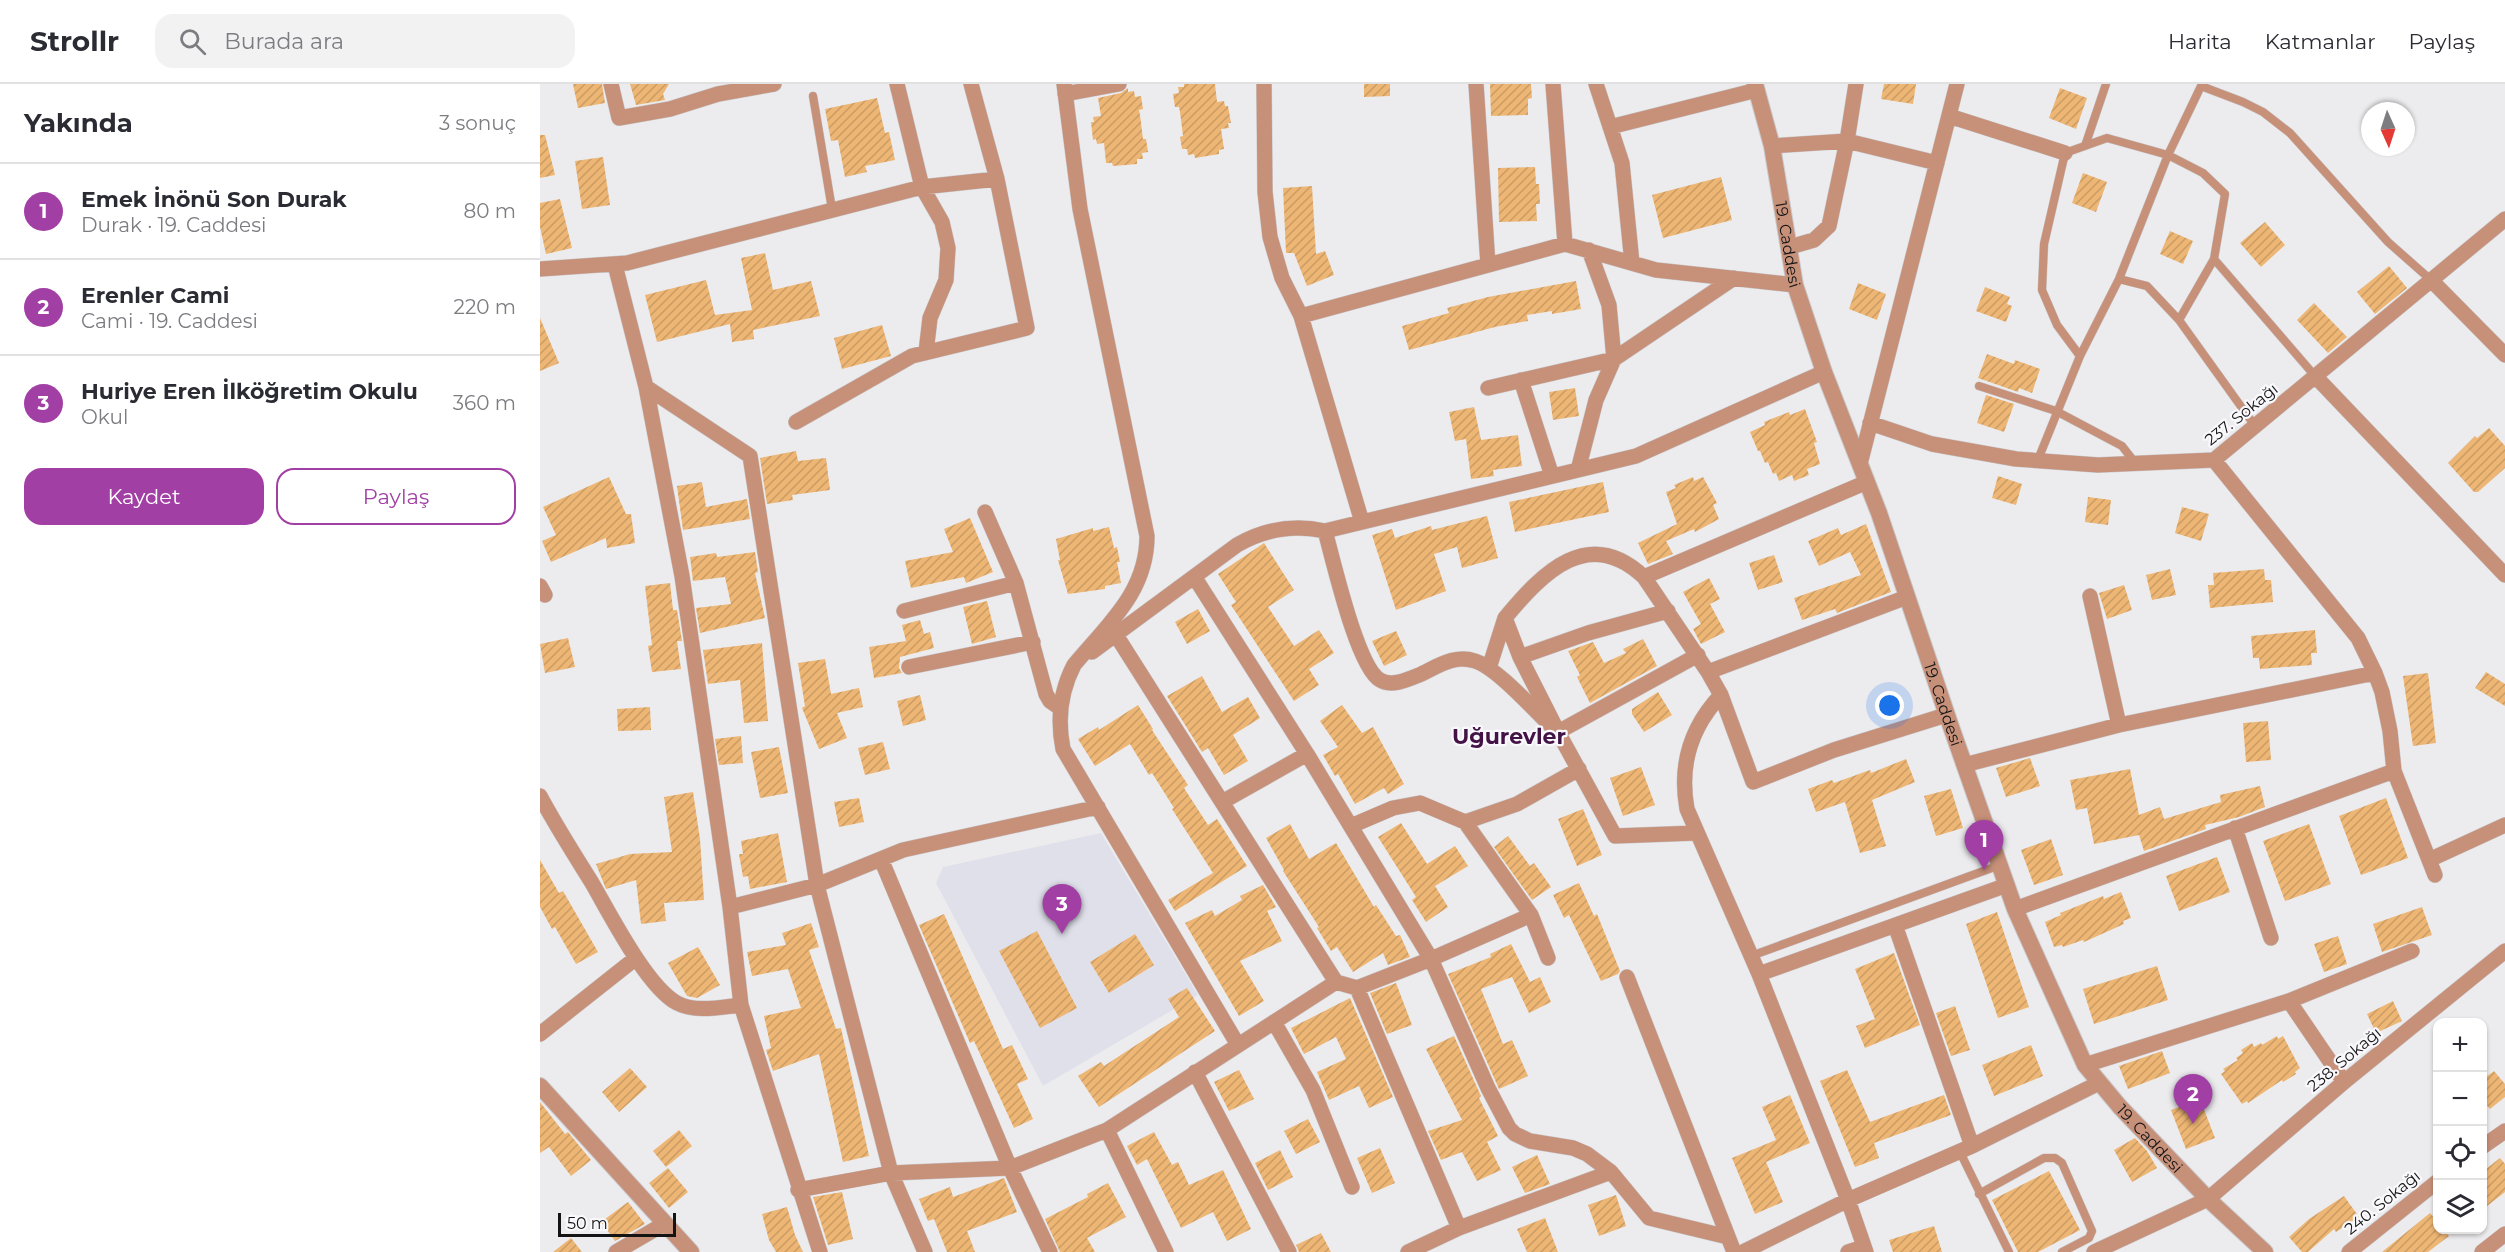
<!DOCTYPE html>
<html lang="tr">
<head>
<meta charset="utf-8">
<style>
	:root { --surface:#fff; --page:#f2f2f3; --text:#2b2b33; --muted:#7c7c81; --line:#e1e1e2; --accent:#a23fa5 }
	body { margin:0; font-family:Montserrat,sans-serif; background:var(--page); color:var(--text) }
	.controls { position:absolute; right:18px; bottom:18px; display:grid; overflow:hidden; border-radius:12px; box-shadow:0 2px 4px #0004 }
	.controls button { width:54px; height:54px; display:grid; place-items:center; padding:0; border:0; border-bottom:2px solid var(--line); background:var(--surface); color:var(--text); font:30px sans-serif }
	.compass { position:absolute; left:1821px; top:18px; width:54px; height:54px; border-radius:50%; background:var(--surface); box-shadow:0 2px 4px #0004; rotate:177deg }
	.scale { position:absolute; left:18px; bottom:15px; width:118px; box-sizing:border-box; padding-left:6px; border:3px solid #141415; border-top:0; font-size:16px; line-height:21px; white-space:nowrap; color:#141415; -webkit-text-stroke:4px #f9f9fd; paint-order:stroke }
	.you { position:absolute; left:1350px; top:622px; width:21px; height:21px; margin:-15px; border:4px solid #fff; border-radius:50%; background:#1a73e8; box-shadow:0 0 0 9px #1a73e833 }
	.badge { display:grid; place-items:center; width:39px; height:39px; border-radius:50%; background:var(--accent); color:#fff; font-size:20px; font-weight:700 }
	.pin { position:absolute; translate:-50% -50px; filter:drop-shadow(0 2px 3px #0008) }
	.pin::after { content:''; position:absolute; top:32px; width:21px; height:18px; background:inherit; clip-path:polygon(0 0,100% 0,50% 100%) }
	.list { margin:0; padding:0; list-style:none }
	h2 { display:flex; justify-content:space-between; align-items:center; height:78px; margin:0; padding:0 24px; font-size:26px }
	h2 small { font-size:20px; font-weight:400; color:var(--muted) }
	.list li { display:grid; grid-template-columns:39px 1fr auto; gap:18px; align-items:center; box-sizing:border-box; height:96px; padding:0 24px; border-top:2px solid var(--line) }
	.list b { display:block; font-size:22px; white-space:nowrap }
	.list p { margin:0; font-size:20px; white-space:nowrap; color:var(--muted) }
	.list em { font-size:20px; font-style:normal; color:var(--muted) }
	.actions { display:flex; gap:12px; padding:18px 24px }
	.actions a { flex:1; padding:14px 0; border:2px solid var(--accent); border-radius:18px; text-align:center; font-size:21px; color:var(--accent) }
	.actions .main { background:var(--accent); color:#fff }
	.icon { flex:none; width:33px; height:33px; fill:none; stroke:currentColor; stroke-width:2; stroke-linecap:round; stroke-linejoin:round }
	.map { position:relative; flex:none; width:1965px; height:1168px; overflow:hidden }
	header { display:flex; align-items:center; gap:36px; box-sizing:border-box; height:84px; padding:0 30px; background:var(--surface); border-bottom:2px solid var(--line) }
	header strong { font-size:28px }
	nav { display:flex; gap:33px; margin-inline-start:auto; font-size:21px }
	.search { width:420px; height:54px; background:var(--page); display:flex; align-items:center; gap:15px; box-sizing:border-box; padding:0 21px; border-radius:18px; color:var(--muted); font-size:22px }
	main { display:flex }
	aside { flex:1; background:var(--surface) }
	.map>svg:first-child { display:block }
</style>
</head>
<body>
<header>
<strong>Strollr</strong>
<div class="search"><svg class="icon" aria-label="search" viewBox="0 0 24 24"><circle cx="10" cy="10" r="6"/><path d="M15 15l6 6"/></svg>Burada ara</div>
<nav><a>Harita</a><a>Katmanlar</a><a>Paylaş</a></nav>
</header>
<main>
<aside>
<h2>Yakında<small>3 sonuç</small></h2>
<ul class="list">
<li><span class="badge">1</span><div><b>Emek İnönü Son Durak</b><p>Durak · 19. Caddesi</p></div><em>80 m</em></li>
<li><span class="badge">2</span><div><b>Erenler Cami</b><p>Cami · 19. Caddesi</p></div><em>220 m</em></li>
<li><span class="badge">3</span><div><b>Huriye Eren İlköğretim Okulu</b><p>Okul</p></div><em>360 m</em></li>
</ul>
<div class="actions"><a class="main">Kaydet</a><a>Paylaş</a></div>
</aside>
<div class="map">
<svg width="1965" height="1168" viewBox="0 0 1965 1168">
	<defs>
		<pattern id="building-hatch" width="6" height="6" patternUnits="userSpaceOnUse" patternTransform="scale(1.5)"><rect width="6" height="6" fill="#eeb674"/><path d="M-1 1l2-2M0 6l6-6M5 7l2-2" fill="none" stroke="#cb9c64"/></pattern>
	</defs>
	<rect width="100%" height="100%" fill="#ececef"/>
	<!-- built -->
	<path fill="#e0e0eb" d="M561 749 658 911 503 1002 396 799 403 783Z"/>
	<!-- building -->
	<path fill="url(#building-hatch)" d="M33 0H62L65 19 38 24Z
		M90 0H129L123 10 125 16 96 21Z
		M644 0H675L677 18 684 17 685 22H688L691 39H688L689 44 681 45 684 65 679 66V70L655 74 654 70 648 71 647 65H642L640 53 643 52 640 28 639 23H635L633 10 639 9 638 3H644Z
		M824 0H850V12L824 13Z
		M950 0H991L992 14 988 15V31L951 32Z
		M1344 0H1376L1373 20 1341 15Z
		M588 4V8L594 7 595 13 601 12 603 25 599 26 600 31 603 55H606L608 68 602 69 603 75H597V80L573 82 572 79H566L564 59 557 60 556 55 553 56 551 38H554L553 33 561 32 558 14 581 9Z
		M1520 4 1547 14 1536 45 1509 34Z
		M337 14 345 49 349 48 355 76 325 82 327 88 305 93 298 56 291 57 285 25Z
		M0 51H5L15 91 0 94Z
		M63 73 70 121 42 125 35 77Z
		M995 83 996 100H999L1000 120H996L997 137 959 138 958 84Z
		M1543 89 1567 98 1556 128 1532 119Z
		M1181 93 1192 136 1123 154 1112 111Z
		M772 102 776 170 785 167 794 191 767 202 754 169H746L743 104Z
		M20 115 32 164 6 170 0 143V119Z
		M1725 138 1745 161 1721 183 1700 159Z
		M1630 147 1653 157 1643 180 1620 170Z
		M225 169 233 206 271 197 280 232 213 246 214 255 192 258 190 240 117 258 105 211 166 196 175 231 212 226 201 174Z
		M1849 182 1867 204 1835 230 1817 208Z
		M1036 197 1041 225 1012 230V227L987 231 988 237 955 243 869 266 862 242 909 229 907 224 948 213Z
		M1318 199 1346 210 1337 236 1309 225Z
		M1445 203 1470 213 1467 220 1472 222 1466 238 1436 227Z
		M1774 219 1807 253 1788 269 1757 236Z
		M0 234 19 279 0 287Z
		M342 241 351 272 302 285 294 254Z
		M1447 270 1474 280 1475 276 1500 285 1492 309 1479 304 1478 308 1438 294Z
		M1035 304 1039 332 1013 336 1009 308Z
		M1446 311 1474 320 1464 348 1437 339Z
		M934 323 941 356 978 351 982 382 953 386 954 392 931 395 926 355 915 357 909 328Z
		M1265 325 1277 358 1274 359 1280 380 1267 385 1269 391 1254 397 1252 391 1239 397 1236 389 1233 390 1228 378 1225 379 1220 367H1218L1210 348 1225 341 1224 338 1249 328 1250 331Z
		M1949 344 1965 362V384L1938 408H1934L1908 379 1935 352 1937 354Z
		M256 367 258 377 286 374 290 406 252 411 253 416 227 420 220 374Z
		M1458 392 1482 400 1476 421 1452 414Z
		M69 393 86 430H91L95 459 67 464 66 454 11 478 2 457 16 451 3 423Z
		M1153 393 1154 397 1163 393 1177 419 1173 421 1179 435 1155 448 1154 445 1126 457 1133 470 1108 480 1098 459 1137 440 1126 408 1136 404 1134 401Z
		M162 398 166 423 207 415 210 435 143 446 137 402Z
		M1063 398 1069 428 975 448 969 418Z
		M1548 413 1571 416 1568 441 1545 438Z
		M1642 423 1669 430 1661 457 1635 449Z
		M947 432 958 474 922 484 917 463 894 470 906 507 856 526 832 451 852 445 855 454 891 442 892 446Z
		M430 434 453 488 426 499 424 493 371 504 365 477 413 468 404 445Z
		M1326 440 1351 508 1297 529 1295 525 1262 536 1254 514 1321 491 1310 468 1279 482 1268 457 1298 444 1301 451Z
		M569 443 574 464 577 463 580 478H577L581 499 565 502V505L528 510 518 476H520L516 455 553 444V447Z
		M724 459 754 506 728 523 754 562 779 546 794 569 769 585 779 601 754 617 691 521 696 518 678 490Z
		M215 468 218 488 215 489 225 534 160 549 156 524 191 520 185 493 153 497 150 473 176 469 177 473Z
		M1234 471 1243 498 1218 506 1209 479Z
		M1630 485 1636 511 1612 516 1606 491Z
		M1724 485 1725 496H1731L1733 518 1670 524 1668 501H1674L1673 489Z
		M1169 494 1180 515 1170 520 1185 548 1161 560 1153 545 1161 540 1143 508Z
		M130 499 133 526H137L142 557H137L141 585 112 588 108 562 112 561 105 502Z
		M1584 501 1592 526 1567 535 1559 509Z
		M447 517 456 553 432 560 423 523Z
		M658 525 670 547 647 560 635 538Z
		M380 536 384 550 390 548 394 564 360 573 359 584 362 589 334 594 329 563 366 557 362 541Z
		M1775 546 1777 569H1771L1772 581 1720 585 1719 574H1713L1711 552Z
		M856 547 867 571 844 582 832 557Z
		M28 554 35 583 5 589 0 560Z
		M1103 555 1117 582 1050 619 1037 593 1040 591 1028 567 1053 558 1064 579 1086 569 1083 565Z
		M222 559 228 637 204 639 200 596 168 600 163 566Z
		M285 575 291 610 319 604 323 623 297 629 307 654 279 665 262 624 265 622 258 579Z
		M1946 588 1965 600V622L1935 604Z
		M1888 589 1896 659 1873 662 1863 592Z
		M662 592 682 628 708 613 720 634 693 651 708 677 684 691 668 664 662 668 627 612Z
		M1118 608 1132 631 1104 648 1092 630V625Z
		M380 611 386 636 363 642 357 617Z
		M598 621 613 645 612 646 648 701 644 704 668 741 677 735 707 782 635 827 628 816 673 789 632 725 634 724 612 689 609 691 590 660 555 682 538 655 558 643 559 646Z
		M802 621 822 649 833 643 864 700 848 710 844 704 815 720 798 690 795 692 783 671 798 663 780 637Z
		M110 623 111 646 78 647 77 625Z
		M1728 637 1731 676 1706 678 1703 639Z
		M201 652 203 679 179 681 175 655Z
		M343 658 350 685 325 691 318 664Z
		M239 663 248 709 220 714 211 668Z
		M1490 674 1500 702 1466 713 1456 684Z
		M1366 675 1375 698 1332 716 1346 762 1320 769 1305 718 1276 728 1268 705 1292 696 1294 699 1330 686 1331 689Z
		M1101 683 1115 721 1083 732 1070 694Z
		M1590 685 1599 731 1620 723 1624 735 1681 718 1680 711 1720 702 1725 723 1699 733 1665 741 1666 745 1604 767 1599 751 1554 760 1547 724 1536 726 1530 696Z
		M1411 705 1423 744 1396 752 1384 712Z
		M153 708 160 755 164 816 124 819 126 837 101 840 96 796 66 805 56 780 90 770 132 768 124 713Z
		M319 714 324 738 299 743 294 718Z
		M1846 714 1868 774 1821 791 1799 732Z
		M1043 725 1062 771 1037 782 1018 735Z
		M861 739 887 780 915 762 928 782 895 802 908 823 886 838 872 816 876 813 838 753Z
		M750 740 769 775 796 759 834 823 836 821 856 852 860 851 870 873 848 881 843 869 813 888 797 863 791 867 777 844 779 843 743 787 744 786 726 754Z
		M1769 740 1791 800 1745 817 1723 757Z
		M238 749 247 798 210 805 208 792 203 793 199 770H203L201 757Z
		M968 752 990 782 994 779 1011 803 992 816 954 763Z
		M1511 755 1523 791 1494 801 1481 766Z
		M1677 773 1690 808 1639 827 1626 792Z
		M0 776 19 809 23 807 58 868 36 880 15 843 12 845 0 823Z
		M1039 799 1054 832 1057 830 1080 887 1078 890 1061 897 1029 831 1024 834 1013 811Z
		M723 801 736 823 727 827 742 857 700 877 724 917 699 932 645 839 672 826 675 832 702 816 700 812Z
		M1581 808 1591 834 1583 837 1584 840 1544 858 1543 856 1523 863 1522 861 1514 863 1505 838 1521 831 1520 829 1563 812 1564 815Z
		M1882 823 1892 851 1842 868 1833 840Z
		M1457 828 1489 923 1458 934 1426 840Z
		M404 830 463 965 472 961 488 995 477 1000 493 1035 474 1044 434 957 430 959 379 841Z
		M271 839 279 863 269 866 296 945 301 944 329 1072 303 1078 279 970 233 987 226 966 231 964 224 932 261 924 248 885 212 892 207 868 246 861 242 849Z
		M497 847 537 924 500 944 459 867Z
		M595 850 614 881 569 909 550 878Z
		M1798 852 1807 880 1784 888 1774 860Z
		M971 860 990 898 1000 893 1011 918 989 929 972 893 941 905 963 960 972 956 988 992 959 1005 908 890 951 873 950 870Z
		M158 863 180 901 157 914 147 912 128 879Z
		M1354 869 1380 941 1325 964 1316 942 1335 935 1315 885Z
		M1617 882 1628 916 1554 940 1543 905Z
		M856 899 872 941 847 950 830 909Z
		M647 904 675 947 559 1023 538 992 561 978 564 982 639 933 628 915Z
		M810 914 853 1013 829 1024 819 1002 789 1016 777 988 806 975 796 953 764 970 751 944Z
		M1853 917 1862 937 1836 949 1827 930Z
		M1415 922 1430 966 1411 972 1396 929Z
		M914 952 941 1012 939 1014 958 1052 947 1058 961 1086 937 1097 922 1068 901 1076 888 1047 922 1036 886 965Z
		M1737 952 1738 955 1743 952 1760 984 1755 988 1756 990 1743 998 1742 996 1708 1019 1707 1017 1702 1020 1681 990 1685 987 1683 985 1698 976 1696 974 1703 969 1701 966 1712 959 1714 963 1721 959 1722 961Z
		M1491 961 1503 992 1454 1012 1442 981Z
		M1622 967 1630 989 1588 1005 1579 982Z
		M90 984 107 1003 79 1028 62 1008Z
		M699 986 714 1015 689 1027 674 998Z
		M1307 986 1330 1038 1404 1011 1411 1031 1334 1059 1339 1074 1315 1083 1280 997Z
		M1954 987 1965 1000V1013L1950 1025 1942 1016V996Z
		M1250 1011 1270 1059 1226 1078 1243 1118 1215 1130 1192 1074 1236 1056 1222 1023Z
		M1660 1015 1675 1054 1646 1065 1631 1026Z
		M0 1018 25 1050 28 1048 51 1076 31 1092 9 1063 0 1069Z
		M768 1035 780 1058 756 1070 744 1047Z
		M139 1046 152 1062 126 1083 113 1067Z
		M614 1048 632 1081 638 1078 649 1101 683 1086 711 1145 687 1157 673 1128 641 1144 607 1075 597 1081 587 1062Z
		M1595 1054 1607 1067 1617 1084 1592 1098 1574 1066Z
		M840 1064 855 1099 832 1109 817 1074Z
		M740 1066 753 1093 728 1106 715 1079Z
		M997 1071 1010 1100 985 1109 972 1083Z
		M1960 1074 1965 1080V1108L1942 1126V1088Z
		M128 1084 148 1108 129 1124 109 1099Z
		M1509 1087 1540 1146 1498 1168H1478L1452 1116Z
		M464 1094 477 1128 427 1147 435 1168H407L394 1135 388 1137 379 1115 410 1103 413 1113Z
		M568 1099 586 1133 547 1154 555 1168H520L505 1135 548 1113 547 1110Z
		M302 1108 313 1155 288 1161 273 1113Z
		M1076 1111 1086 1142 1059 1152 1048 1121Z
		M1804 1112 1819 1133 1796 1148 1794 1145 1768 1168H1762L1749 1153 1769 1135Z
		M88 1118 105 1140 75 1157 61 1138Z
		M247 1123 255 1151 263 1168H236L229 1156 222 1130Z
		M1890 1129 1898 1138V1146H1904L1909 1152 1888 1168H1842Z
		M1005 1134 1018 1168H987L977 1145Z
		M1394 1142 1402 1168H1353L1349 1156Z
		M781 1149 791 1168H759L756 1161Z
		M31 1154 42 1168H13Z"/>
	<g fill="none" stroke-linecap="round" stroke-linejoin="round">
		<defs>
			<path id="service" d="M1661 2 1703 18 1723 28 1750 49 1848 158 1891 196
				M273 12 292 125
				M1545 62 1566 0
				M1674 175 1775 292
				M1579 195 1607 202 1639 236 1715 342
				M1540 272 1517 241 1502 206 1504 160 1525 69 1567 54 1628 71 1663 89 1685 110 1674 175 1639 236
				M1439 302 1516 327 1582 362 1596 380
				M1497 378 1540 272 1579 195 1628 71 1662 0
				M1211 872 1460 781
				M1420 1068 1469 1168
				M1439 1110 1504 1074H1515L1522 1079 1552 1147 1549 1154 1522 1168"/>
			<path id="minor" d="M71 0 79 34 130 25 178 10 234 0
				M357 0 382 103 402 138 408 164 406 196 390 234 386 268
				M524 0 540 125 607 452C607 508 568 540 534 581 520 608 517 635 523 665L698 961
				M724 0 725 108 730 153 742 194 761 232 822 438
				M936 0 948 181
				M1013 0 1025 160
				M1056 0 1082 79 1092 179
				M525 10 579 0
				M1409 32 1525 69
				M1070 43 1217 6
				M1232 62 1307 57 1397 79
				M1250 163 1274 156 1289 142 1307 57 1316 0
				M75 181 106 303 142 492 190 823 201 921
				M0 185 87 179 382 103 457 95
				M1891 196 1965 271
				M761 232 1025 160 1116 186 1255 201
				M1775 292 1965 491
				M981 296 1012 392
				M106 303 210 372 277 801 351 1089 385 1168
				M948 304 1074 275 1194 194
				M256 338 372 272 487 244 457 95 431 0
				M1330 339 1392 360 1476 375 1558 381 1674 376 1965 135
				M1320 380 1417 0
				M1038 386 1056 316 1074 275 1069 221 1049 166
				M1327 398 1104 493 1168 588 1181 611 1213 698 1294 666 1406 631
				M445 428 476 499 506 610 510 617 520 624
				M785 447C793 475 817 583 840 596 851 603 867 596 879 591 897 583 914 570 935 577 957 584 993 625 1011 642
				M655 494 767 670 891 875 948 1004 969 1044 975 1050 990 1057 1033 1064 1047 1070 1071 1088
				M0 502 5 511
				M1550 512 1579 641
				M364 527 476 499
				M1128 527 1048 549 980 573 1018 648 1075 752 1156 749
				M576 551 796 898 817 904 891 875 991 831
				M552 568 697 461C725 445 753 440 785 447L1096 372 1284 288
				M980 573 965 534C1003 488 1049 441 1104 493
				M369 583 493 558
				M949 584 965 534
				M1168 588 1367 513
				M1181 611C1150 644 1139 681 1147 725L1219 890 1308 1116 1326 1168
				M1018 648 1158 571
				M1424 681 1579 641 1835 589
				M1854 687 1895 791
				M0 712C16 742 34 770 52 799 70 830 107 903 137 919 156 929 181 923 201 921L280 1168
				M682 718 767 670
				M925 738 991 831 1008 874
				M811 742 853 724 880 719 925 738 977 720 1039 685
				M1695 744 1731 854
				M341 775 470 1084 510 1168
				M1889 776 1965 741
				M190 823 277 801 363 766 558 723
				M1475 825 1854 687 1850 647 1842 608 1835 589 1818 554 1674 376
				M1355 841 1432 1062
				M1219 890 1467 801
				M1087 893 1194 1168
				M817 904 919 1144
				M1749 917 1804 998
				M734 938 773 1006 812 1103
				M0 950 96 874
				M1545 981 1749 917 1872 867
				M655 988 749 1168
				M567 1046 626 1168
				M1942 1063 1965 1047
				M258 1106 351 1089 470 1084 567 1046 796 898
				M76 1168 124 1140
				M868 1168 919 1144 1071 1088 1109 1134 1188 1153
				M1203 1168 1308 1116 1432 1062 1559 999
				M1308 1168 1324 1163
				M1554 1168 1668 1115 1804 998 1965 867
				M1809 1168 1898 1097
				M1942 1168 1965 1150"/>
			<g id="tertiary">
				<path id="s1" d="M1215 0 1232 62 1255 201 1284 288 1339 429 1409 637 1475 825 1545 981 1580 1023 1668 1115 1725 1168"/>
				<path d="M0 1002 151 1168"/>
			</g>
		</defs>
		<!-- service casing -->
		<use href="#service" stroke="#c9c9cc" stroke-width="9"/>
		<!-- minor casing -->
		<use href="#minor" stroke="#c9c9cc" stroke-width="16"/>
		<!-- tertiary casing -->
		<use href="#tertiary" stroke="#c9c9cc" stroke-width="18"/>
		<!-- service -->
		<use href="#service" stroke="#c79079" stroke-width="8"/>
		<!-- minor -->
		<use href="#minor" stroke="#c79079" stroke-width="15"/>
		<!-- tertiary -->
		<use href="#tertiary" stroke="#c79079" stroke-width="16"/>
	</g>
	<g text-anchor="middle" stroke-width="4.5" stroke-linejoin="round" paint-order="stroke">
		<!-- street labels -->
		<g font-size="16" fill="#141415" stroke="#f9f9fd">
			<text dy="6" stroke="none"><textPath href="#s1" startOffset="164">19. Caddesi</textPath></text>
			<text transform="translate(1701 330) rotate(-39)" y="6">237. Sokağı</text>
			<text dy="6" stroke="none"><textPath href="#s1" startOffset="650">19. Caddesi</textPath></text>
			<text transform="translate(1804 975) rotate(-40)" y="6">238. Sokağı</text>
			<text dy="6" stroke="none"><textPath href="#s1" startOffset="1136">19. Caddesi</textPath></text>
			<text transform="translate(1842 1118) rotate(-39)" y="6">240. Sokağı</text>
		</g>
		<!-- district labels -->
		<g font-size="22" font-weight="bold" fill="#421344" stroke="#f9f9fd">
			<text x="969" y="660">Uğurevler</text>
		</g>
	</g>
</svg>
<div class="controls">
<button>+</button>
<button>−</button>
<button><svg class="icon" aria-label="locate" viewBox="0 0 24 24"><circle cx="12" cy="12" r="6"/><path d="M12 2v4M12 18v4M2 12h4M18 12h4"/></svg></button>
<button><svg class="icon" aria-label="layers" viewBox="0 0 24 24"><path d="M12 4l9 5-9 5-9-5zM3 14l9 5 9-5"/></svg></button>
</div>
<svg class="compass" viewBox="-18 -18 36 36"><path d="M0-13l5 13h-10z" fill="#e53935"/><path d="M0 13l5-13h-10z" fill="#7c7c81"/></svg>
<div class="scale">50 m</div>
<div class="you"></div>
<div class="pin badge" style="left:1444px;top:786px">1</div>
<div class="pin badge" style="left:1653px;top:1040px">2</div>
<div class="pin badge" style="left:522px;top:850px">3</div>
</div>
</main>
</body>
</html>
